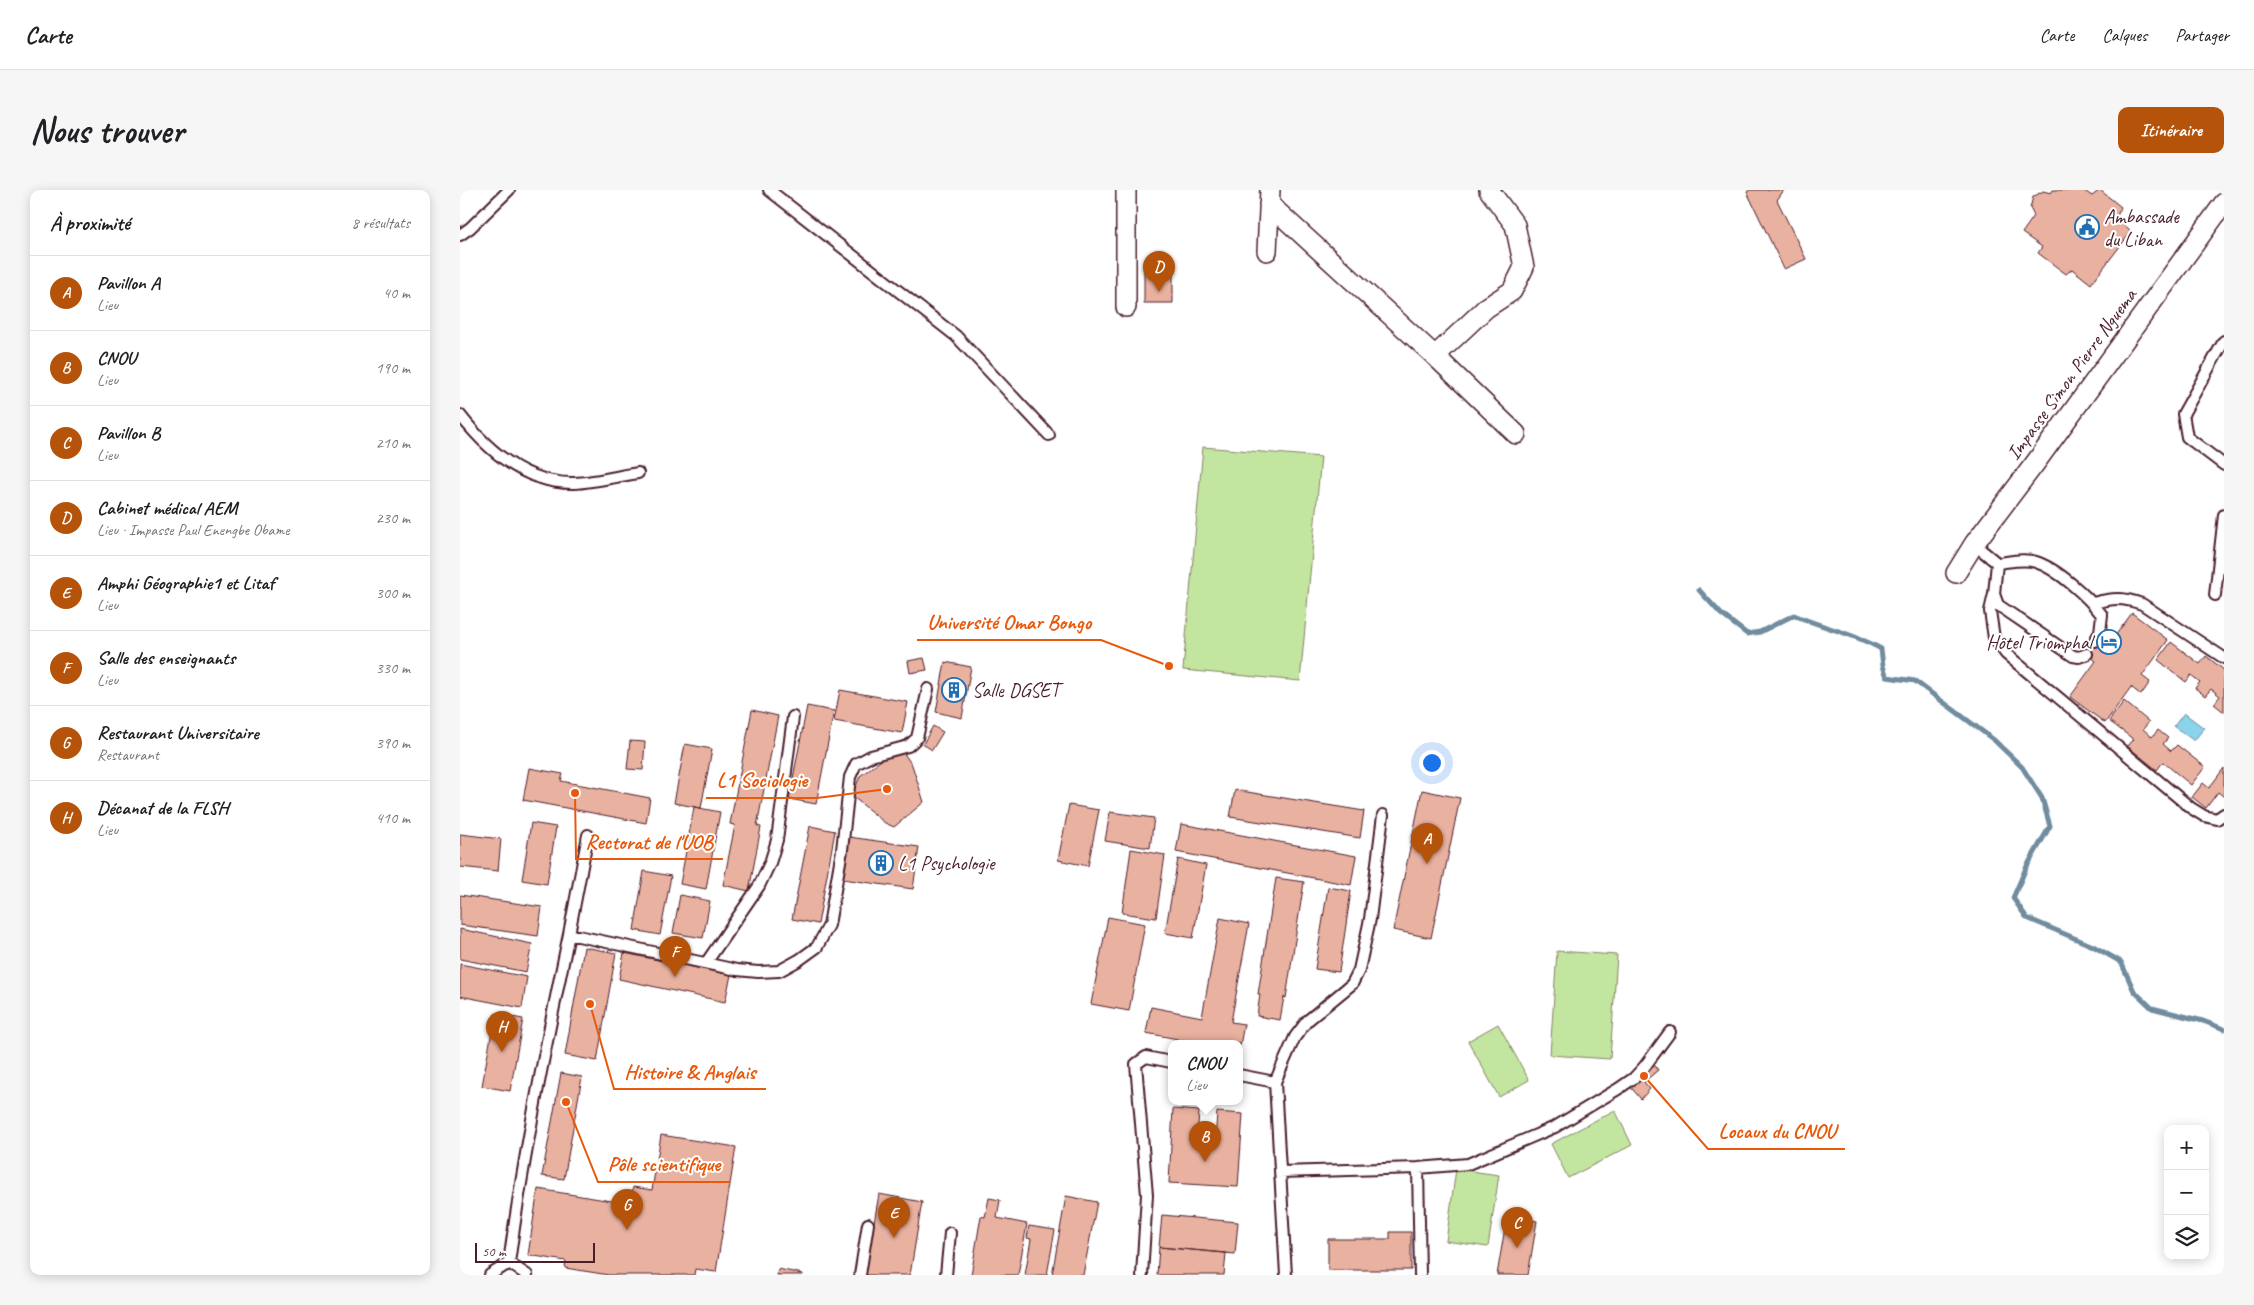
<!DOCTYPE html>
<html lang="fr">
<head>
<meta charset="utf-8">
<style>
	:root { --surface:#fff; --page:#f6f6f6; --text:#202124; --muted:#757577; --line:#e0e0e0; --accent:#b45309 }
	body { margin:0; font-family:Caveat,sans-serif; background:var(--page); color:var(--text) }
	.controls { position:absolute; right:15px; bottom:15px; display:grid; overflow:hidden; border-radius:10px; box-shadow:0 2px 12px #0003 }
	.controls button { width:45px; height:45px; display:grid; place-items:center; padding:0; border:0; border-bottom:1px solid var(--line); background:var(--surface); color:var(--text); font:25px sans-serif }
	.scale { position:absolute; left:15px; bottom:12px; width:120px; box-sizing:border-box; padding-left:5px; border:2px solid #4a1f2b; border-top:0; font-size:14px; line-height:18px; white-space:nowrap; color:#4a1f2b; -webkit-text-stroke:4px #fff; paint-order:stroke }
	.you { position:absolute; left:971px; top:572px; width:18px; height:18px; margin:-12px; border:4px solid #fff; border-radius:50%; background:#1a73e8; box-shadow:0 0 0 8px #1a73e833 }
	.badge { display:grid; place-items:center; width:32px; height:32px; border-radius:50%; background:var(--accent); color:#fff; font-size:16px; font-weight:700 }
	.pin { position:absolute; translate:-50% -41px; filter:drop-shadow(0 1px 2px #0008) }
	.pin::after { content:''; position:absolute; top:26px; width:18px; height:15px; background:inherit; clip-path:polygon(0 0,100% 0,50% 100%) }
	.popup { position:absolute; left:708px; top:850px; width:75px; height:65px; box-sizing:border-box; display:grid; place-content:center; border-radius:10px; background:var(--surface); filter:drop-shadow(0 1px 4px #0005); font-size:16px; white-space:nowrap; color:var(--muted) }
	.popup b { font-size:19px; color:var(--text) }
	.popup::after { content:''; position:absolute; left:50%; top:100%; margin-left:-10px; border:10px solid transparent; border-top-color:var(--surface) }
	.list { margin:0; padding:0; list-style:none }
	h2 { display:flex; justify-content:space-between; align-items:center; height:65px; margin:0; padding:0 20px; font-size:21px }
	h2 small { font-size:16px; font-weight:400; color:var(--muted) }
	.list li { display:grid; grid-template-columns:32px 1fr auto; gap:15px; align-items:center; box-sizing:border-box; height:75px; padding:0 20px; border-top:1px solid var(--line) }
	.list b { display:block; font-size:19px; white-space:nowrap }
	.list p { margin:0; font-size:16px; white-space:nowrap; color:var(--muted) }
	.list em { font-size:16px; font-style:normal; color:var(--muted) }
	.icon { flex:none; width:28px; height:28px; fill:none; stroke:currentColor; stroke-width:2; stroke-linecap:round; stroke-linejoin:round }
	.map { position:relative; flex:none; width:1764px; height:1085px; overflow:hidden; border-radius:10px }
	header { display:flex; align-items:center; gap:30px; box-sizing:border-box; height:70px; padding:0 25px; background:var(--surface); border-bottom:1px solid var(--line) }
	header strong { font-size:24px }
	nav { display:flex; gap:28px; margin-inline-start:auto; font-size:18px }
	.intro { display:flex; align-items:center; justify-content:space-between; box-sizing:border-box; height:120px; padding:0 30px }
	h1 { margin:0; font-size:35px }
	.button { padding:12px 22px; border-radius:10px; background:var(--accent); color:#fff; font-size:18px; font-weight:700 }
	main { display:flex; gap:30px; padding:0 30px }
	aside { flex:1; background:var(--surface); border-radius:10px; box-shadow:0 2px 12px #0003 }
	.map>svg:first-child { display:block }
</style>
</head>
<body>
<header>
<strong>Carte</strong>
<nav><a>Carte</a><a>Calques</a><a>Partager</a></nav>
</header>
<div class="intro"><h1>Nous trouver</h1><a class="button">Itinéraire</a></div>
<main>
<aside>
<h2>À proximité<small>8 résultats</small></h2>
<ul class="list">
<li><span class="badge">A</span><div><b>Pavillon A</b><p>Lieu</p></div><em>40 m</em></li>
<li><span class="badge">B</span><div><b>CNOU</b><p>Lieu</p></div><em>190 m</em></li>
<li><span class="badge">C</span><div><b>Pavillon B</b><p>Lieu</p></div><em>210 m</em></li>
<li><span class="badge">D</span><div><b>Cabinet médical AEM</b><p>Lieu · Impasse Paul Enengbe Obame</p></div><em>230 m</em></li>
<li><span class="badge">E</span><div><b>Amphi Géographie1 et Litaf</b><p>Lieu</p></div><em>300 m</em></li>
<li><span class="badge">F</span><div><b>Salle des enseignants</b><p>Lieu</p></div><em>330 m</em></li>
<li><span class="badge">G</span><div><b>Restaurant Universitaire</b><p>Restaurant</p></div><em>390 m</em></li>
<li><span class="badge">H</span><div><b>Décanat de la FLSH</b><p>Lieu</p></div><em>410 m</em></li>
</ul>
</aside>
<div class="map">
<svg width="1764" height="1085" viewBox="0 0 1764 1085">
	<rect width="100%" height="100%" fill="#fff"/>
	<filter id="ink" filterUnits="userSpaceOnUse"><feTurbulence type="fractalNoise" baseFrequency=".02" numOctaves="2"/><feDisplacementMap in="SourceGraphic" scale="10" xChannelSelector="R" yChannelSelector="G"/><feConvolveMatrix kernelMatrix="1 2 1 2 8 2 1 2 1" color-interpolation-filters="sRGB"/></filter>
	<g filter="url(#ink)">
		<!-- green -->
		<path fill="#c2e6a0" stroke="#868266" d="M743 257 861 267 840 491 723 480Z
			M1097 761 1157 765 1150 869 1090 865Z
			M1038 834 1069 890 1039 907 1008 851Z
			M1155 920 1172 955 1108 988 1091 954Z
			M996 979 1039 985 1028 1057 986 1051Z"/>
		<!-- water -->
		<path fill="#8ad4eb" stroke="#708c9e" d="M1724 523 1744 538 1734 551 1714 536Z"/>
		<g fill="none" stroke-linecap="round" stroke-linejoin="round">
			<!-- stream -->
			<path stroke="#708c9e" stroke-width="5" d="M1239 400 1261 424 1287 444 1300 442 1334 425C1363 438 1394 443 1421 459L1423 476 1427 487 1455 491 1534 550 1562 577 1582 608 1590 636 1566 678 1553 708 1567 728 1633 756 1661 772 1674 801 1692 818 1743 831 1764 839"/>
		</g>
		<!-- building -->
		<path fill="#e9b1a0" stroke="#4a1f2b" d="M1289 0H1324L1317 10 1346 69 1324 79 1287 2Z
			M1593 0H1623L1632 6 1640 0 1661 17 1656 28 1671 42 1631 94 1612 79 1606 84 1578 63 1582 57 1562 43 1574 26 1570 18 1573 7 1583 1 1591 3Z
			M684 72H713V113H684Z
			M1672 423 1708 450 1682 486 1690 492 1681 505 1671 497 1645 533 1610 507 1636 471 1621 460 1631 447 1646 458Z
			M1711 452 1740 474 1746 466 1764 480V522L1754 514 1760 506 1751 499 1745 506 1735 498 1740 492 1731 485 1726 492 1698 470Z
			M464 468 467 480 450 483 448 471Z
			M485 472 511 477 502 528 476 522Z
			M380 500 448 512 442 543 374 531Z
			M1664 511 1689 532 1683 539 1692 547 1698 540 1708 548 1703 554 1711 561 1717 555 1745 577 1731 595 1703 572 1697 580 1667 556 1673 549 1649 531Z
			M347 516 374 521 356 614 329 609Z
			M292 520 318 526 297 636 301 637 289 701 263 695 275 635 270 634Z
			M473 536 483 542 472 560 463 554Z
			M170 551 185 552 183 580 167 579Z
			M225 554 252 559 241 618 214 613Z
			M443 562 452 575 464 612 434 637 425 633 392 606 400 586 424 568Z
			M69 578 103 584 101 591 190 608 186 633 63 610Z
			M1764 578V607L1758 602 1746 618 1732 607 1743 593 1749 598Z
			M775 600 904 621 900 648 770 627Z
			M962 600 1000 608 971 748 933 740Z
			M609 615 639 620 628 676 598 670Z
			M234 617 260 622 246 699 220 694Z
			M650 622 694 628 690 658 645 651Z
			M71 633 96 637 87 694 62 690Z
			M721 634 896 666 891 695 716 662Z
			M350 636 375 641 358 734 332 729Z
			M0 644 41 649 38 681 0 677Z
			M389 647 459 657 453 699 383 689Z
			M671 659 705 665 696 728 662 723Z
			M718 669 746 675 733 748 705 743Z
			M184 681 211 686 200 745 174 740Z
			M816 688 844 692 826 808 824 807 820 830 797 826 800 804H798Z
			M868 697 891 701 879 782 855 779Z
			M0 705 82 717 78 746 0 735Z
			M220 705 250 711 243 748 213 743Z
			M648 727 685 734 669 821 631 814Z
			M760 728 789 734 771 832 784 834 779 861V853H739L686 843 691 817 742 827Z
			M0 739 72 754 66 782 0 769Z
			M124 757 156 763 137 871 105 865Z
			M164 763 271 785 265 812 159 789Z
			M0 774 67 787 62 818 0 806Z
			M35 824 63 829 50 901 22 896Z
			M1193 873 1198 880 1184 892 1190 899 1181 909 1167 893Z
			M101 883 122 887 104 989 82 986Z
			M713 919 739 921 737 950 755 951 757 922 783 924 778 997 709 993Z
			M201 945 276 957 256 1082 235 1079 234 1085H149L105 1078 106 1071 68 1065 78 999 170 1014 173 997 192 1000Z
			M419 1004 462 1012 450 1085H405Z
			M606 1006 637 1012 623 1085H592Z
			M529 1008 540 1010 537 1028 567 1034 558 1085H511L521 1026 525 1027Z
			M702 1025 778 1032 775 1064 699 1057Z
			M1047 1026 1077 1031 1068 1085H1037Z
			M569 1036 595 1040 587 1085H565L571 1049 567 1048Z
			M930 1042H951V1080H868V1049H930Z
			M699 1057 766 1063 764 1085H697Z
			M318 1079 343 1084V1085H317Z"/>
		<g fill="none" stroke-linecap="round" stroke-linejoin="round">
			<defs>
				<path id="service" d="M309 0 496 146 589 245
					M0 45 10 38 49 0
					M1764 151 1723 224 1727 247 1764 275
					M0 225C28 261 66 294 114 293 135 292 158 286 178 283
					M1514 354 1537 373 1534 404 1538 415 1613 466 1619 467 1627 464
					M1537 373C1549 372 1564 368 1576 372 1598 379 1628 407 1642 425L1640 442 1635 451
					M1534 404 1530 421 1534 448 1546 464 1731 618 1744 626 1757 629 1764 624
					M1755 405 1764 325
					M1633 413C1653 408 1662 407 1682 414L1764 468
					M109 744 128 645
					M246 773 299 696 310 673 317 650 333 527
					M779 885 815 892
					M958 978 960 1085
					M820 982 958 978 1008 974 1095 937 1158 899 1174 888 1185 876 1210 842
					M49 1073C64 962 86 854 109 744L277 780 298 782 319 781 339 770 357 757 369 735 382 660 390 587 396 574 411 566 448 556 457 548 468 499
					M49 1073 67 1085
					M30 1085 49 1073
					M400 1085 408 1034
					M486 1085 490 1043
					M682 1085 687 1005 676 874 686 867 711 872
					M826 1085 815 892 835 847 847 831 892 794 899 780 910 729 923 625"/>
				<path id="minor" d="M666 0V117
					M809 14 975 166 1056 244
					M807 61 810 0
					M975 166 1026 118 1052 101 1064 77 1055 35 1029 0
					M1496 383 1514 354 1576 272 1764 13"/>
			</defs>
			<!-- service casing -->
			<use href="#service" stroke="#4a1f2b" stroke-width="14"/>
			<!-- minor casing -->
			<use href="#minor" stroke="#4a1f2b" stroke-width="22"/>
			<!-- service -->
			<use href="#service" stroke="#fff" stroke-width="10"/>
			<!-- minor -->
			<use href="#minor" stroke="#fff" stroke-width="19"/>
		</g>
	</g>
	<!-- icons -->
	<defs>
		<symbol id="civic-ring" viewBox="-11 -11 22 22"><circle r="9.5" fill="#fff" stroke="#1f6fb2" stroke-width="1.5"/><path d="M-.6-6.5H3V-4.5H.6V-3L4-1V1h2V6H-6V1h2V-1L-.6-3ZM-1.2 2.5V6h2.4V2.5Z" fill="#1f6fb2"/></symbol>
		<symbol id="hotel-ring" viewBox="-11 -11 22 22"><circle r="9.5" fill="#fff" stroke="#1f6fb2" stroke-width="1.5"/><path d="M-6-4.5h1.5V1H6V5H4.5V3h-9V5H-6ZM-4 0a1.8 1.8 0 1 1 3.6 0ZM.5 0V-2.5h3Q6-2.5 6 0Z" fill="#1f6fb2"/></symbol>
		<symbol id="building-ring" viewBox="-11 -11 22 22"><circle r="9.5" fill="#fff" stroke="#1f6fb2" stroke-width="1.5"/><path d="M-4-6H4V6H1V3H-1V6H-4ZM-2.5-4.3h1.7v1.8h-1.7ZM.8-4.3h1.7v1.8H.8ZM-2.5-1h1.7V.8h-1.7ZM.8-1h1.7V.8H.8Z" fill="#1f6fb2"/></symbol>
	</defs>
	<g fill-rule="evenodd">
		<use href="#civic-ring" x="1613" y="23" width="28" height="28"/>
		<use href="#hotel-ring" x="1635" y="438" width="28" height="28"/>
		<use href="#building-ring" x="480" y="486" width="28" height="28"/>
		<use href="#building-ring" x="407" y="659" width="28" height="28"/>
	</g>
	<g text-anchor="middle" stroke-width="4" stroke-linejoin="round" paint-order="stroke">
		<!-- poi labels -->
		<g font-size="20" fill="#4a1f2b" stroke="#fff" text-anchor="start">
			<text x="1644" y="33">Ambassade<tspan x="1644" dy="23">du Liban</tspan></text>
			<text x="1632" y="459" text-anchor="end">Hôtel Triomphal</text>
			<text x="512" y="507">Salle DGSET</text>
			<text x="438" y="680">L1 Psychologie</text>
		</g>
		<!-- street labels -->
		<g font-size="20" fill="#4a1f2b" stroke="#fff">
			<text transform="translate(1611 184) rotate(-54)" y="7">Impasse Simon Pierre Nguema</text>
		</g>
	</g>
	<!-- callouts -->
	<path fill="none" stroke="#e8590c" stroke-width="2" d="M709 476L641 450H457M427 599L357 608H246M115 603L116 669H263M130 814L154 899H306M1184 886L1248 959H1385M106 912L138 992H270"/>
	<g fill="#e8590c" stroke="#fff" stroke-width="2">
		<circle cx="709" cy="476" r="5"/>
		<circle cx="427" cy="599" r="5"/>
		<circle cx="115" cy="603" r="5"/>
		<circle cx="130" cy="814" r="5"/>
		<circle cx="1184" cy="886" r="5"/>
		<circle cx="106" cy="912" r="5"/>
	</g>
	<g font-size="21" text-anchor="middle" font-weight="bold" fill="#e8590c" stroke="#fff" stroke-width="4" stroke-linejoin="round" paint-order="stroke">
		<text x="549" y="439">Université Omar Bongo</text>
		<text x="302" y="597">L1 Sociologie</text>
		<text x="189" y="659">Rectorat de l'UOB</text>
		<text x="230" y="889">Histoire &amp; Anglais</text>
		<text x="1317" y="948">Locaux du CNOU</text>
		<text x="204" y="981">Pôle scientifique</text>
	</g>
</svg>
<div class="controls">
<button>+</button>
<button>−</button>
<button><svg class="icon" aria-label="layers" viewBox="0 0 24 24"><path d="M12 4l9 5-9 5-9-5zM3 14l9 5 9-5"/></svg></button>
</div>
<div class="scale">50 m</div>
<div class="you"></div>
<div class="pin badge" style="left:967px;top:674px">A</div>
<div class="pin badge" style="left:745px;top:972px">B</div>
<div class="popup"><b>CNOU</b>Lieu</div>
<div class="pin badge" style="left:1057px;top:1058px">C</div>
<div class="pin badge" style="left:699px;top:102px">D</div>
<div class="pin badge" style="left:434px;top:1048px">E</div>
<div class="pin badge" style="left:215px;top:787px">F</div>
<div class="pin badge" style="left:167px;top:1040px">G</div>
<div class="pin badge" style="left:42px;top:862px">H</div>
</div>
</main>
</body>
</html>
